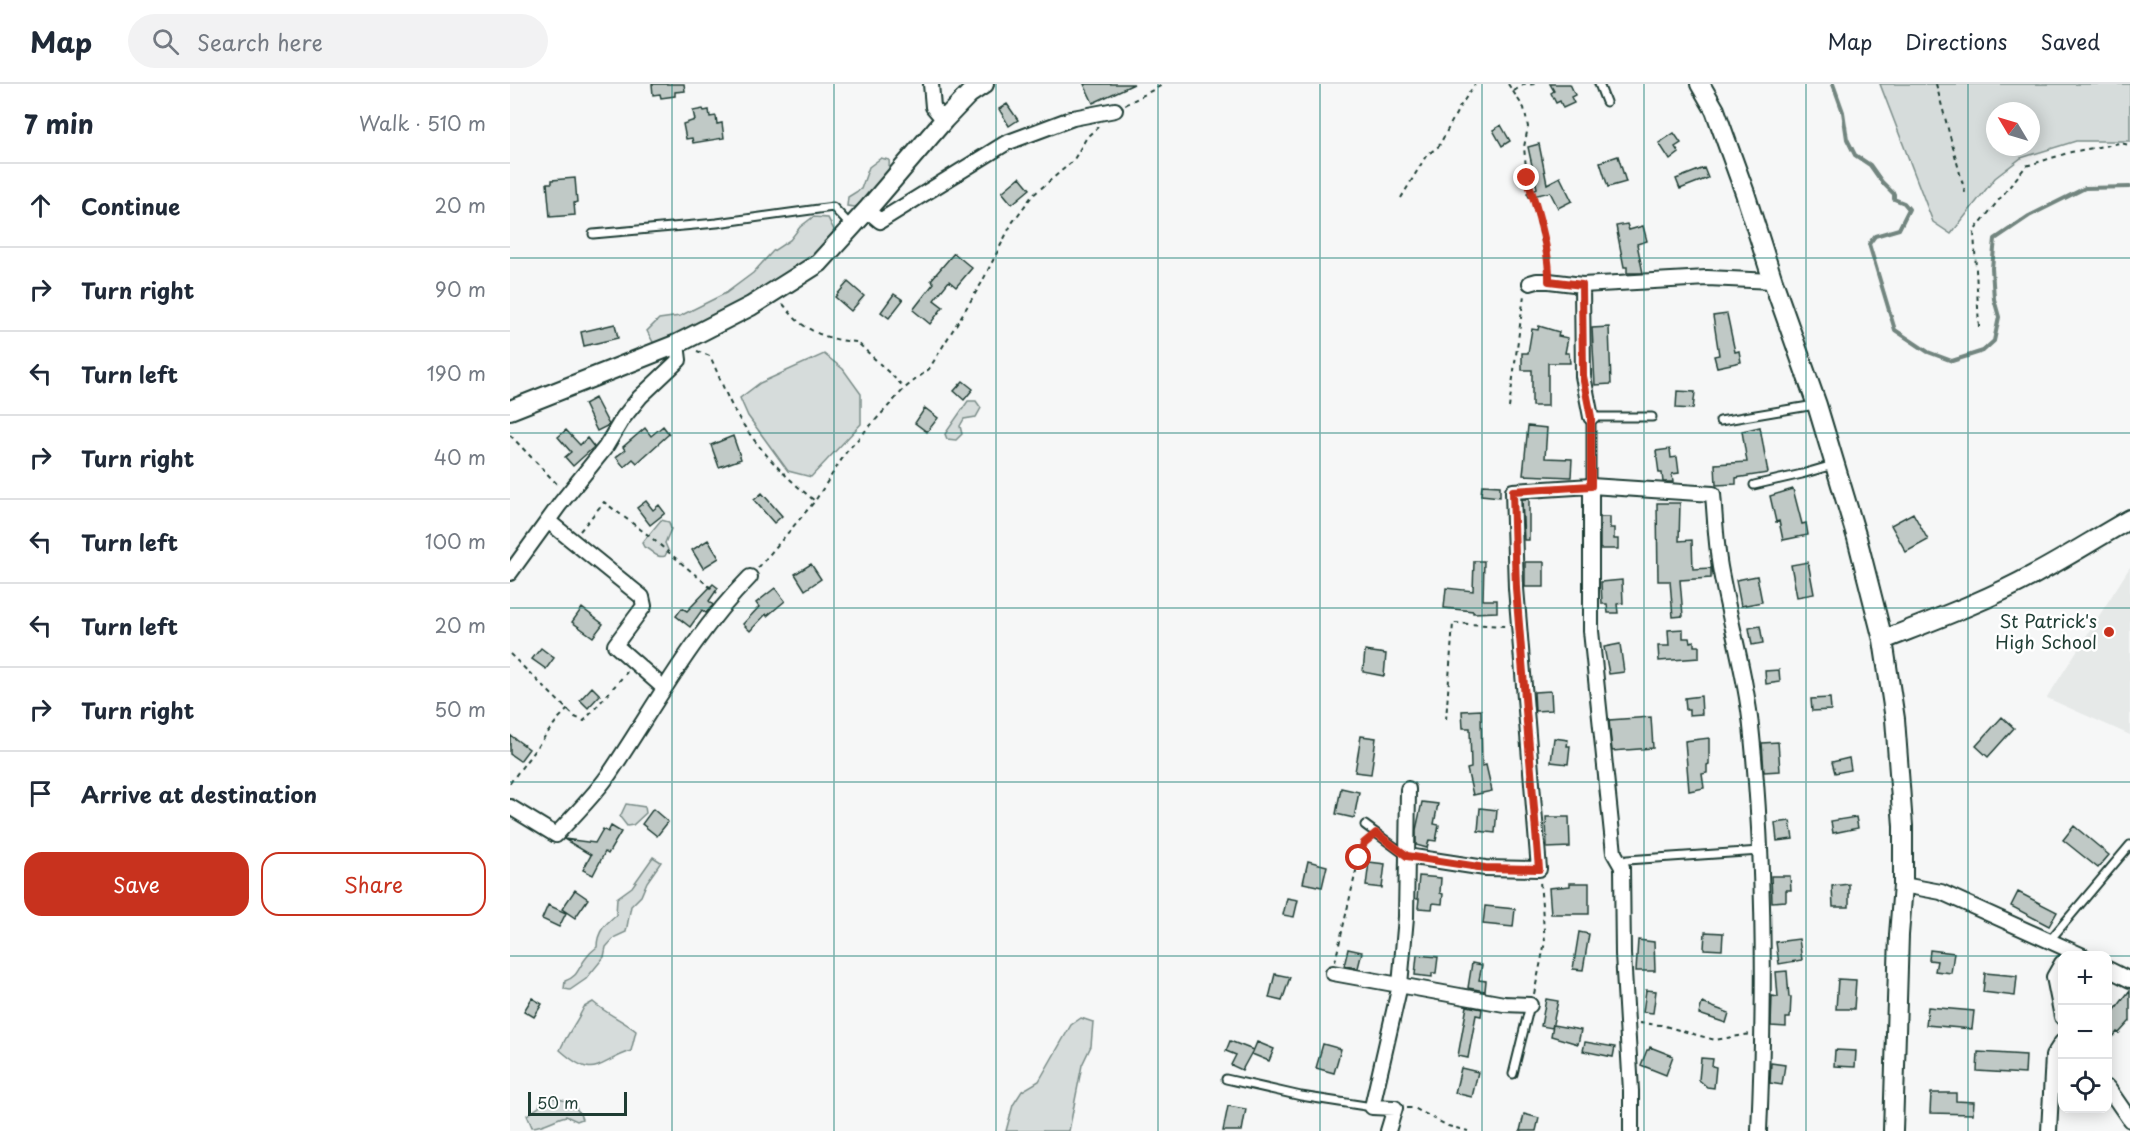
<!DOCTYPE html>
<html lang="en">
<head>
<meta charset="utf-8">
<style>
	:root { --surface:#fff; --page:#f2f2f3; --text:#1f2937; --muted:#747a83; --line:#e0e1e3; --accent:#c8321e }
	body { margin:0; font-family:"Playpen Sans",sans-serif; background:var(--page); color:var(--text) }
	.controls { position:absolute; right:18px; bottom:18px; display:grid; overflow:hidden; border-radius:12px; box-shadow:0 3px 15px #0003 }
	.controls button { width:54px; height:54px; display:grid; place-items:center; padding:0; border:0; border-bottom:2px solid var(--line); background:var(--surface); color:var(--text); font:30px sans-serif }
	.compass { position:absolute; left:1476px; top:18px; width:54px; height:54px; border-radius:50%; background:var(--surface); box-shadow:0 3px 15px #0003; rotate:308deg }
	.scale { position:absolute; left:18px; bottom:15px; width:99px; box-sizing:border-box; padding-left:6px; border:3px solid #1f3d34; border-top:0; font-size:16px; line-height:21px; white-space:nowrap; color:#1f3d34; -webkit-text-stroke:4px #fff; paint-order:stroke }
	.stop { position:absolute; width:18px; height:18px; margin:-14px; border:4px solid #c8321e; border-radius:50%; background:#fff }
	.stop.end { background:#c8321e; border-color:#fff; box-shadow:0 2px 6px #0008 }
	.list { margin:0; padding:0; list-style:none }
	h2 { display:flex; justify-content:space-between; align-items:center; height:78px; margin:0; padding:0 24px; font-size:26px }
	h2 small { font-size:20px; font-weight:400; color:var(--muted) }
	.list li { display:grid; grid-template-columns:39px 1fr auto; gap:18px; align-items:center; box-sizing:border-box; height:84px; padding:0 24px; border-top:2px solid var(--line) }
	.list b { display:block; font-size:22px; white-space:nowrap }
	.list em { font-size:20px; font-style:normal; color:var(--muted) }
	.actions { display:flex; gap:12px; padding:18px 24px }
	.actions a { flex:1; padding:14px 0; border:2px solid var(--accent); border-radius:18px; text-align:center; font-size:21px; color:var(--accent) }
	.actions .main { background:var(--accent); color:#fff }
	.icon { flex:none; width:33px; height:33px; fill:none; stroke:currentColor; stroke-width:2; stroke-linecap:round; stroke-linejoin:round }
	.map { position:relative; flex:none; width:1620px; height:1047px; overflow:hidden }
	header { display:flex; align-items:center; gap:36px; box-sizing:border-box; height:84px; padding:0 30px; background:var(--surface); border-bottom:2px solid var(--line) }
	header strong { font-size:28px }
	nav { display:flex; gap:33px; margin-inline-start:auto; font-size:21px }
	.search { width:420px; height:54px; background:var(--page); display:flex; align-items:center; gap:15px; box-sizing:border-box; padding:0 21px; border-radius:33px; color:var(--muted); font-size:22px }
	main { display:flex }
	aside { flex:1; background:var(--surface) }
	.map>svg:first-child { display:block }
</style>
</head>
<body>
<header>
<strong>Map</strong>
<div class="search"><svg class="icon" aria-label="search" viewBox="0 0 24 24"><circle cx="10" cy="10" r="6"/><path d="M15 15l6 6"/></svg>Search here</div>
<nav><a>Map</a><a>Directions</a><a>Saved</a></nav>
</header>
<main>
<aside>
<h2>7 min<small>Walk · 510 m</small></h2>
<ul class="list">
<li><svg class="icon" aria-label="ahead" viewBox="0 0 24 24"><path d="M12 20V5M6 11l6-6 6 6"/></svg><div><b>Continue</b></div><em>20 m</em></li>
<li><svg class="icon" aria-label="right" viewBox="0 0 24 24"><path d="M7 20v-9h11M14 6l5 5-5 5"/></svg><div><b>Turn right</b></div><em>90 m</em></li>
<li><svg class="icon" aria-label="left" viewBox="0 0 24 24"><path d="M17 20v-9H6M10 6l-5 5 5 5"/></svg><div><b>Turn left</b></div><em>190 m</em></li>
<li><svg class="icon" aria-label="right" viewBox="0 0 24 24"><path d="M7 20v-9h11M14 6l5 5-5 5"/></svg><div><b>Turn right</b></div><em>40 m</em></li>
<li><svg class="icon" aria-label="left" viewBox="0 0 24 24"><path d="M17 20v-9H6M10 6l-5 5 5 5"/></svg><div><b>Turn left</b></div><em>100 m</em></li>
<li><svg class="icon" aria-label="left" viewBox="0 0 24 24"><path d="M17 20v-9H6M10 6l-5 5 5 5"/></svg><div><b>Turn left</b></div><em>20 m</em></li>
<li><svg class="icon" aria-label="right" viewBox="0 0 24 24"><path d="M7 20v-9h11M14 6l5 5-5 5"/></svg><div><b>Turn right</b></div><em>50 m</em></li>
<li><svg class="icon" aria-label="arrive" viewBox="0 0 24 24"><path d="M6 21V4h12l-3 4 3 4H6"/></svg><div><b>Arrive at destination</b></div></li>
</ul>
<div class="actions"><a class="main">Save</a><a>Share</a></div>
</aside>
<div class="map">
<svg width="1620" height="1047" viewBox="0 0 1620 1047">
	<rect width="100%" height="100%" fill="#f6f7f7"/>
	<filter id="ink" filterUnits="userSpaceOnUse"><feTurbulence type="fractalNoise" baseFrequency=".0167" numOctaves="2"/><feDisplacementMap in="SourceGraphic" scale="12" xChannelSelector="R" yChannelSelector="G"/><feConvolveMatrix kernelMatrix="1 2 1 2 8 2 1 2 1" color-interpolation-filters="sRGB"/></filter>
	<g filter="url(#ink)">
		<!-- built -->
		<path fill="#e6e9e8" d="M1620 483V651L1537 614Z"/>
		<!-- green -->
		<path fill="#d6dcdb" stroke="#7a8c88" stroke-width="1.5" fill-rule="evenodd" d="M1370 0H1620V57H1566L1511 74 1485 94 1441 150 1423 138ZM1485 27H1521V63H1485Z
			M371 74 379 76C382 94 360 113 345 123L337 122 338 113 351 105 359 83Z
			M303 133 318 134 325 148 312 170 202 236 144 260 137 247 149 235 170 232 216 209 243 189 263 167 280 156 290 143Z
			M314 270 333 285 351 310V340L301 393 278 387 238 332 230 314 250 299Z
			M458 317H466L471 324 466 333 454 335 450 342 452 350 446 356 437 355 435 350Z
			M151 436 159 438 161 445 155 459 158 466 155 472C146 475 142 466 134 463L132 459Z
			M116 720 135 723 136 729 123 741 117 742 110 733Z
			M143 773 151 778 137 798 131 812 121 822 116 848 105 853 96 863 94 873 76 895 60 906 54 905 55 897C68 893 68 884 76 874 79 870 83 866 87 863 87 848 95 840 106 831L107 814 122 803Z
			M83 918C97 930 112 936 126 947L121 967C84 980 85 997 50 966 57 950 67 938 74 923Z
			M571 934 583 938 581 962 572 981 559 1047H496L503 1021 512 1007 529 997 561 941Z
			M32 1013C49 1014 66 1016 72 1035L67 1037 56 1032C44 1035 35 1042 22 1043L17 1031 29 1023Z"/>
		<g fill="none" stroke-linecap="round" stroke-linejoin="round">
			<!-- stream -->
			<path stroke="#72857f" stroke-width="4" d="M1323 0 1333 28 1337 55 1345 71 1360 81 1372 98 1384 110V115L1394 119 1399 125 1389 145 1365 152 1359 160 1385 246 1418 268 1442 277 1473 267 1484 257 1489 233 1484 215 1482 184 1485 155 1519 132 1575 104 1620 103"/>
		</g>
		<!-- building -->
		<path fill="#c0c9c6" stroke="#1f3d34" stroke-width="1.5" d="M142 0H174L175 7 165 8V12L151 14 150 10 143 11Z
			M574 0H624L583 19Z
			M1040 0H1060L1065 11 1061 13 1064 19 1053 24 1050 17 1046 19 1041 9 1044 7Z
			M497 20 508 36 499 42 489 25Z
			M193 25 194 27 199 26 200 33 206 32 207 40 212 39 214 54 183 59 182 54 176 55 173 40 185 36 183 27Z
			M991 41 1000 57 992 62 983 46Z
			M1164 49 1171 59 1165 63 1169 69 1160 76 1149 59Z
			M1029 60 1037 100 1050 93 1062 117 1048 124 1040 108 1019 113 1017 109 1027 104 1018 63Z
			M1108 72 1116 98 1098 103 1090 78Z
			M1194 84 1198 94 1170 105 1166 95Z
			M510 93 520 105 502 120 492 108Z
			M65 94 67 118 64 119 65 131 40 133 37 99H42V96Z
			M1117 140 1119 146 1133 142 1137 157 1127 160 1133 189H1117V183H1114L1106 142Z
			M444 169 462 184 446 203 439 197 424 216 433 223 420 240 403 226 424 199 421 196Z
			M338 198 354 212 341 227 325 213Z
			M384 210 393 216 379 234 371 228Z
			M1217 230 1225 268 1229 267 1231 278 1207 283 1204 272 1209 271 1203 232Z
			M105 240 108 254 74 262 71 248Z
			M1029 242 1049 248 1048 252 1058 254 1055 269H1059L1060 279H1038V322H1022V286H1012V269H1018L1022 245 1028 246Z
			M1099 243 1101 300 1085 301 1082 244Z
			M453 297 463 305 454 316 444 307Z
			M1167 307 1185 308 1183 325 1166 324Z
			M85 314 99 341 87 347 74 320Z
			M415 324 428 334 417 348 405 339Z
			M153 342 159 350 127 379 123 375 114 383 106 373 115 366 113 363 135 344 141 352Z
			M1018 342 1037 344 1035 374 1062 375 1061 393 1013 391Z
			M1250 343 1258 389 1226 394V400L1206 401 1205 380 1237 378 1232 347Z
			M56 346 70 361 77 354 84 363 63 382 55 373 61 368 48 353Z
			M223 352 231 375 209 383 201 361Z
			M1160 365 1161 374 1167 373 1169 389 1162 390 1163 398H1153L1152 389H1149L1146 367Z
			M972 401 990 402V413L971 411Z
			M1283 405 1292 440 1296 439 1298 451 1273 456 1269 437 1266 438 1260 412Z
			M252 409 272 432 264 439 244 416Z
			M1012 415H1019V456H1014Z
			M136 417 143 426 149 421 155 429 140 441 127 424Z
			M1147 419H1170L1169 457 1182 456 1183 485 1201 484V494L1170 496 1173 532 1163 533 1160 497H1148Z
			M1403 429 1418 456 1396 468 1381 441Z
			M1090 433H1100V444H1104V455H1108V465H1090Z
			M198 456 209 474 193 484 182 466Z
			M964 477H974L973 516H987V528L963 529V527L934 524 936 504 963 507Z
			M1015 478H1034V503H1015Z
			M1298 478 1304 510 1287 513 1281 481Z
			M301 480 311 495 295 506 285 490Z
			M1247 492 1252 518 1231 522 1226 496Z
			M1112 496 1113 519 1107 520 1108 529H1098L1097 520H1092L1091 498Z
			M203 500 208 504 199 517 203 521 196 529 192 526 180 543 166 532 172 524 177 527Z
			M265 504 275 517 257 532 256 530 240 547 233 540 249 523 246 519Z
			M72 524 93 540 83 553 62 538Z
			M1250 542 1253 559 1242 561 1239 544Z
			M1173 545V554H1179L1180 558 1184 557V562H1189V574L1149 577 1148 562H1159L1158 546Z
			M1110 560 1114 588 1099 590 1094 563Z
			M31 564 44 574 36 585 22 575Z
			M855 567 876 570 874 592 853 588Z
			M1269 586 1270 598 1256 600 1255 587Z
			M82 603 90 611 78 624 70 616Z
			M1041 607 1042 626 1025 627 1024 608Z
			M1191 612 1192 630 1179 631V626H1176L1175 614Z
			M1320 614 1321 626 1302 627 1301 615Z
			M971 626 972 682 976 681 982 707 963 711 957 685 961 684 960 644H953L952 627Z
			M1141 633 1143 664 1102 667 1099 636Z
			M1492 633 1504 644 1478 673 1466 662Z
			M0 651 19 665 10 677 0 670Z
			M851 652 866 654 861 690 845 688Z
			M1044 654 1058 656 1057 662H1060L1058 680 1041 678Z
			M1199 654V680L1197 681V689L1192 690 1194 704 1179 707 1175 657Z
			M1268 658 1270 687 1254 688 1252 659Z
			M1339 674 1341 686 1325 689 1322 678Z
			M831 704 849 708 844 734 826 730Z
			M912 718 928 720 924 740 929 741 926 757 919 756 917 764 906 761V746Z
			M970 724 987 726 985 749 968 747Z
			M143 725 158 738 147 752 132 740Z
			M1036 733H1059L1060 763 1037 764Z
			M1346 733 1348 744 1323 749 1321 737Z
			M1280 737 1283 755 1267 757 1265 739Z
			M101 742 111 748 98 770 95 768 83 791 73 786 81 771 54 755 85 759 93 745 98 748Z
			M1564 742 1599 771 1588 784 1553 756Z
			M798 777 817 782 812 803 793 799Z
			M859 778 875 780 872 804 856 802Z
			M909 792 931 794 930 809 933 810 932 820 923 819 922 825 908 824 909 815H907Z
			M1261 792H1280L1281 806H1276V817L1262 818Z
			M1060 799H1079V830H1041L1039 804 1060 802Z
			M1339 800V823H1323L1322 802Z
			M65 806 78 815 65 834 52 825Z
			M1508 808 1547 828 1539 842 1501 822Z
			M777 814 788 816 784 833 773 831Z
			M38 821 56 829 49 843 32 835Z
			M975 822 1005 825 1003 843 973 840Z
			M1069 848 1079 850 1073 886 1063 885Z
			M1195 848 1213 849 1212 866 1194 865Z
			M1289 855 1292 876 1269 880 1266 858Z
			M1128 856 1144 858 1145 887H1126Z
			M838 865 852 868 848 884 834 882Z
			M1420 866 1444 869 1441 889 1425 887 1427 877 1419 876Z
			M907 871 928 873 926 889H922V893L905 891Z
			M962 879 972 881 969 896 976 897 975 907 958 904Z
			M1277 887 1279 913H1281L1280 934H1276V943L1261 942 1262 912 1268 913 1266 888Z
			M1475 889 1507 892 1505 912 1473 908Z
			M765 890 780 893 772 917 759 914Z
			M1328 895 1346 896 1344 925H1326Z
			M1136 906 1146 907 1143 929 1133 928Z
			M1620 906V937L1609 949 1607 948 1598 959V935Z
			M22 914 32 920 24 933 14 927Z
			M1036 915 1048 917 1042 944 1031 942Z
			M1192 919 1219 929 1216 939 1189 930Z
			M957 922 972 925 971 932 966 931 958 974 948 972Z
			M1418 923 1464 927 1462 945 1416 941Z
			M1043 941 1071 946 1068 960 1041 952Z
			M720 957 743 966 732 986 721 981 726 971 716 967Z
			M747 958 764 965 759 977 742 970Z
			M1075 958 1105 963 1103 973 1073 967Z
			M813 960 831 965 824 989 806 984Z
			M1140 963 1163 972 1156 991 1131 981 1137 966H1139Z
			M1325 966 1346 967 1345 983 1324 982Z
			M1468 968 1516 971 1515 990 1467 987Z
			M1191 974 1203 975 1202 982 1206 983 1204 1004 1197 1003 1189 996Z
			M1261 979 1275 981 1272 1001 1260 999Z
			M951 984 968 988 962 1013 945 1009Z
			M1421 1009H1446V1017L1464 1018 1463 1030 1420 1029Z
			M718 1022 736 1025 732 1047H713Z
			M1014 1030 1029 1034 1026 1047H1010Z"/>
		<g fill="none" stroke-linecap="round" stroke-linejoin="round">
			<defs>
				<path id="service" d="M1089 0 1096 18
					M83 150 207 139 323 123 340 141
					M1210 337 1305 321
					M1244 401 1292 390 1323 381
					M1081 402V333H1142
					M855 741 897 772
					M1110 780 1117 776 1250 767
					M1540 856 1620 761
					M1003 990 1020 921
					M716 995 791 1012 862 1023"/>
				<path id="minor" d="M421 0 423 23 434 36
					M357 126 370 137 496 59 563 34 605 26
					M1020 199 1027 197H1039L1072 201 1197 194 1263 197
					M1072 201 1073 292 1081 333
					M1081 402V547L1104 769 1112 783 1113 870 1121 1007V1047
					M38 437 132 513 134 522 105 561 154 604
					M0 489 50 420 95 364 113 334 130 313 169 276 167 260
					M0 723 46 751C64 731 85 711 100 689 145 622 183 550 240 493
					M897 772 898 705
					M1393 801 1431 808 1573 872
					M1552 879 1544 893 1552 933
					M1598 885 1620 896
					M823 889 994 920 1020 921
					M1598 1004 1620 1036
					M878 1047 885 1024 862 1023 890 901 896 833 897 772 975 784 1029 785 1006 504 1003 407 1081 402 1203 410C1205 434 1206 459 1210 483 1220 539 1237 595 1242 652 1255 783 1255 916 1249 1047
					M1539 1047 1543 972 1552 958"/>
				<path id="tertiary" d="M1190 0 1205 26 1235 109 1263 197 1307 321 1347 454 1373 556 1385 635 1393 742V801L1389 851 1383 1047
					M0 326 167 260 241 222 309 179 357 126 434 36 459 10 474 0
					M1373 556C1424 536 1476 517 1525 490 1557 473 1588 453 1620 435"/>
			</defs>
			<!-- service casing -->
			<use href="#service" stroke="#1f3d34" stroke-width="11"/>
			<!-- minor casing -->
			<use href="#minor" stroke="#1f3d34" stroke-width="18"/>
			<!-- tertiary casing -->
			<use href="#tertiary" stroke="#1f3d34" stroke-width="22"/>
			<!-- path -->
			<path stroke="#1f3d34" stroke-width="2" stroke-dasharray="4.5 4.5" stroke-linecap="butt" d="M998 0 1014 24 1018 43 1014 63 1017 94 1039 183
				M1426 0 1456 112
				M1004 7 1013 1 1026 0
				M615 21 654 0
				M891 114 916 72 929 62 949 24 965 0
				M273 220C278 226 283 233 289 238 305 251 327 257 347 258L395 304
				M1469 243 1464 147 1516 82 1561 68 1610 59 1620 61
				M187 267 200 272C209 291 216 313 227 331 247 364 275 393 305 417
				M999 324 1014 211
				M0 351 47 400
				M70 447 94 418 138 451 207 509
				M248 484 305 417 337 367 395 304 419 285 471 200 502 139 522 112 563 77 577 53 588 43
				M0 570 65 633 74 637 117 588
				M936 636 943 539 995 542
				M0 699 48 635 58 625
				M825 878 849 774 854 759 859 754
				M1024 910 1035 858 1030 797
				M1129 939 1151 941 1205 956 1240 950
				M897 1024H904L938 1042 958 1047"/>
			<!-- service -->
			<use href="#service" stroke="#fff" stroke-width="7"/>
			<!-- minor -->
			<use href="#minor" stroke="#fff" stroke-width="14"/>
			<!-- tertiary -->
			<use href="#tertiary" stroke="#fff" stroke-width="18"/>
		</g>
	</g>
	<g fill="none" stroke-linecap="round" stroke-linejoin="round" filter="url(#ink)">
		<!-- route -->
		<path stroke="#c8321e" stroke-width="8" d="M849 774 854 759 866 749 897 772 975 784 1029 785 1006 504 1003 407 1081 402V333L1073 292 1072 201 1039 197C1040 169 1026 121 1017 94"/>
	</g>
	<!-- grid -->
	<path fill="none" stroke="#0f766e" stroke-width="1.5" stroke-opacity="0.55" d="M162 0V1047M324 0V1047M486 0V1047M648 0V1047M810 0V1047M972 0V1047M1134 0V1047M1296 0V1047M1458 0V1047M0 174H1620M0 349H1620M0 524H1620M0 698H1620M0 872H1552M1598 872H1620"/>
	<!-- markers -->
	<circle fill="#c8321e" stroke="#fff" stroke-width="2" cx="1599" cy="548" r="6"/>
	<g text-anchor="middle" stroke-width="5" stroke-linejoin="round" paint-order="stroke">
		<!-- poi labels -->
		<g font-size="18" fill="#1f3d34" stroke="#fff" text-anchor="end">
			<text x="1587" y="544">St Patrick's<tspan x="1587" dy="21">High School</tspan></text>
		</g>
	</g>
</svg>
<div class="controls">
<button>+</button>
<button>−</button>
<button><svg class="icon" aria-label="locate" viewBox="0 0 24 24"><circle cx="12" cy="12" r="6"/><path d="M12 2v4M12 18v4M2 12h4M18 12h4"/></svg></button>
</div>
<svg class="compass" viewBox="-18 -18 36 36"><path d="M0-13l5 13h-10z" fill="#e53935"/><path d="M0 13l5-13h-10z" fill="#747a83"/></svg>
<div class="scale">50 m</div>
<div class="stop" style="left:849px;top:774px"></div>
<div class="stop end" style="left:1017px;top:94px"></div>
</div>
</main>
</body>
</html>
